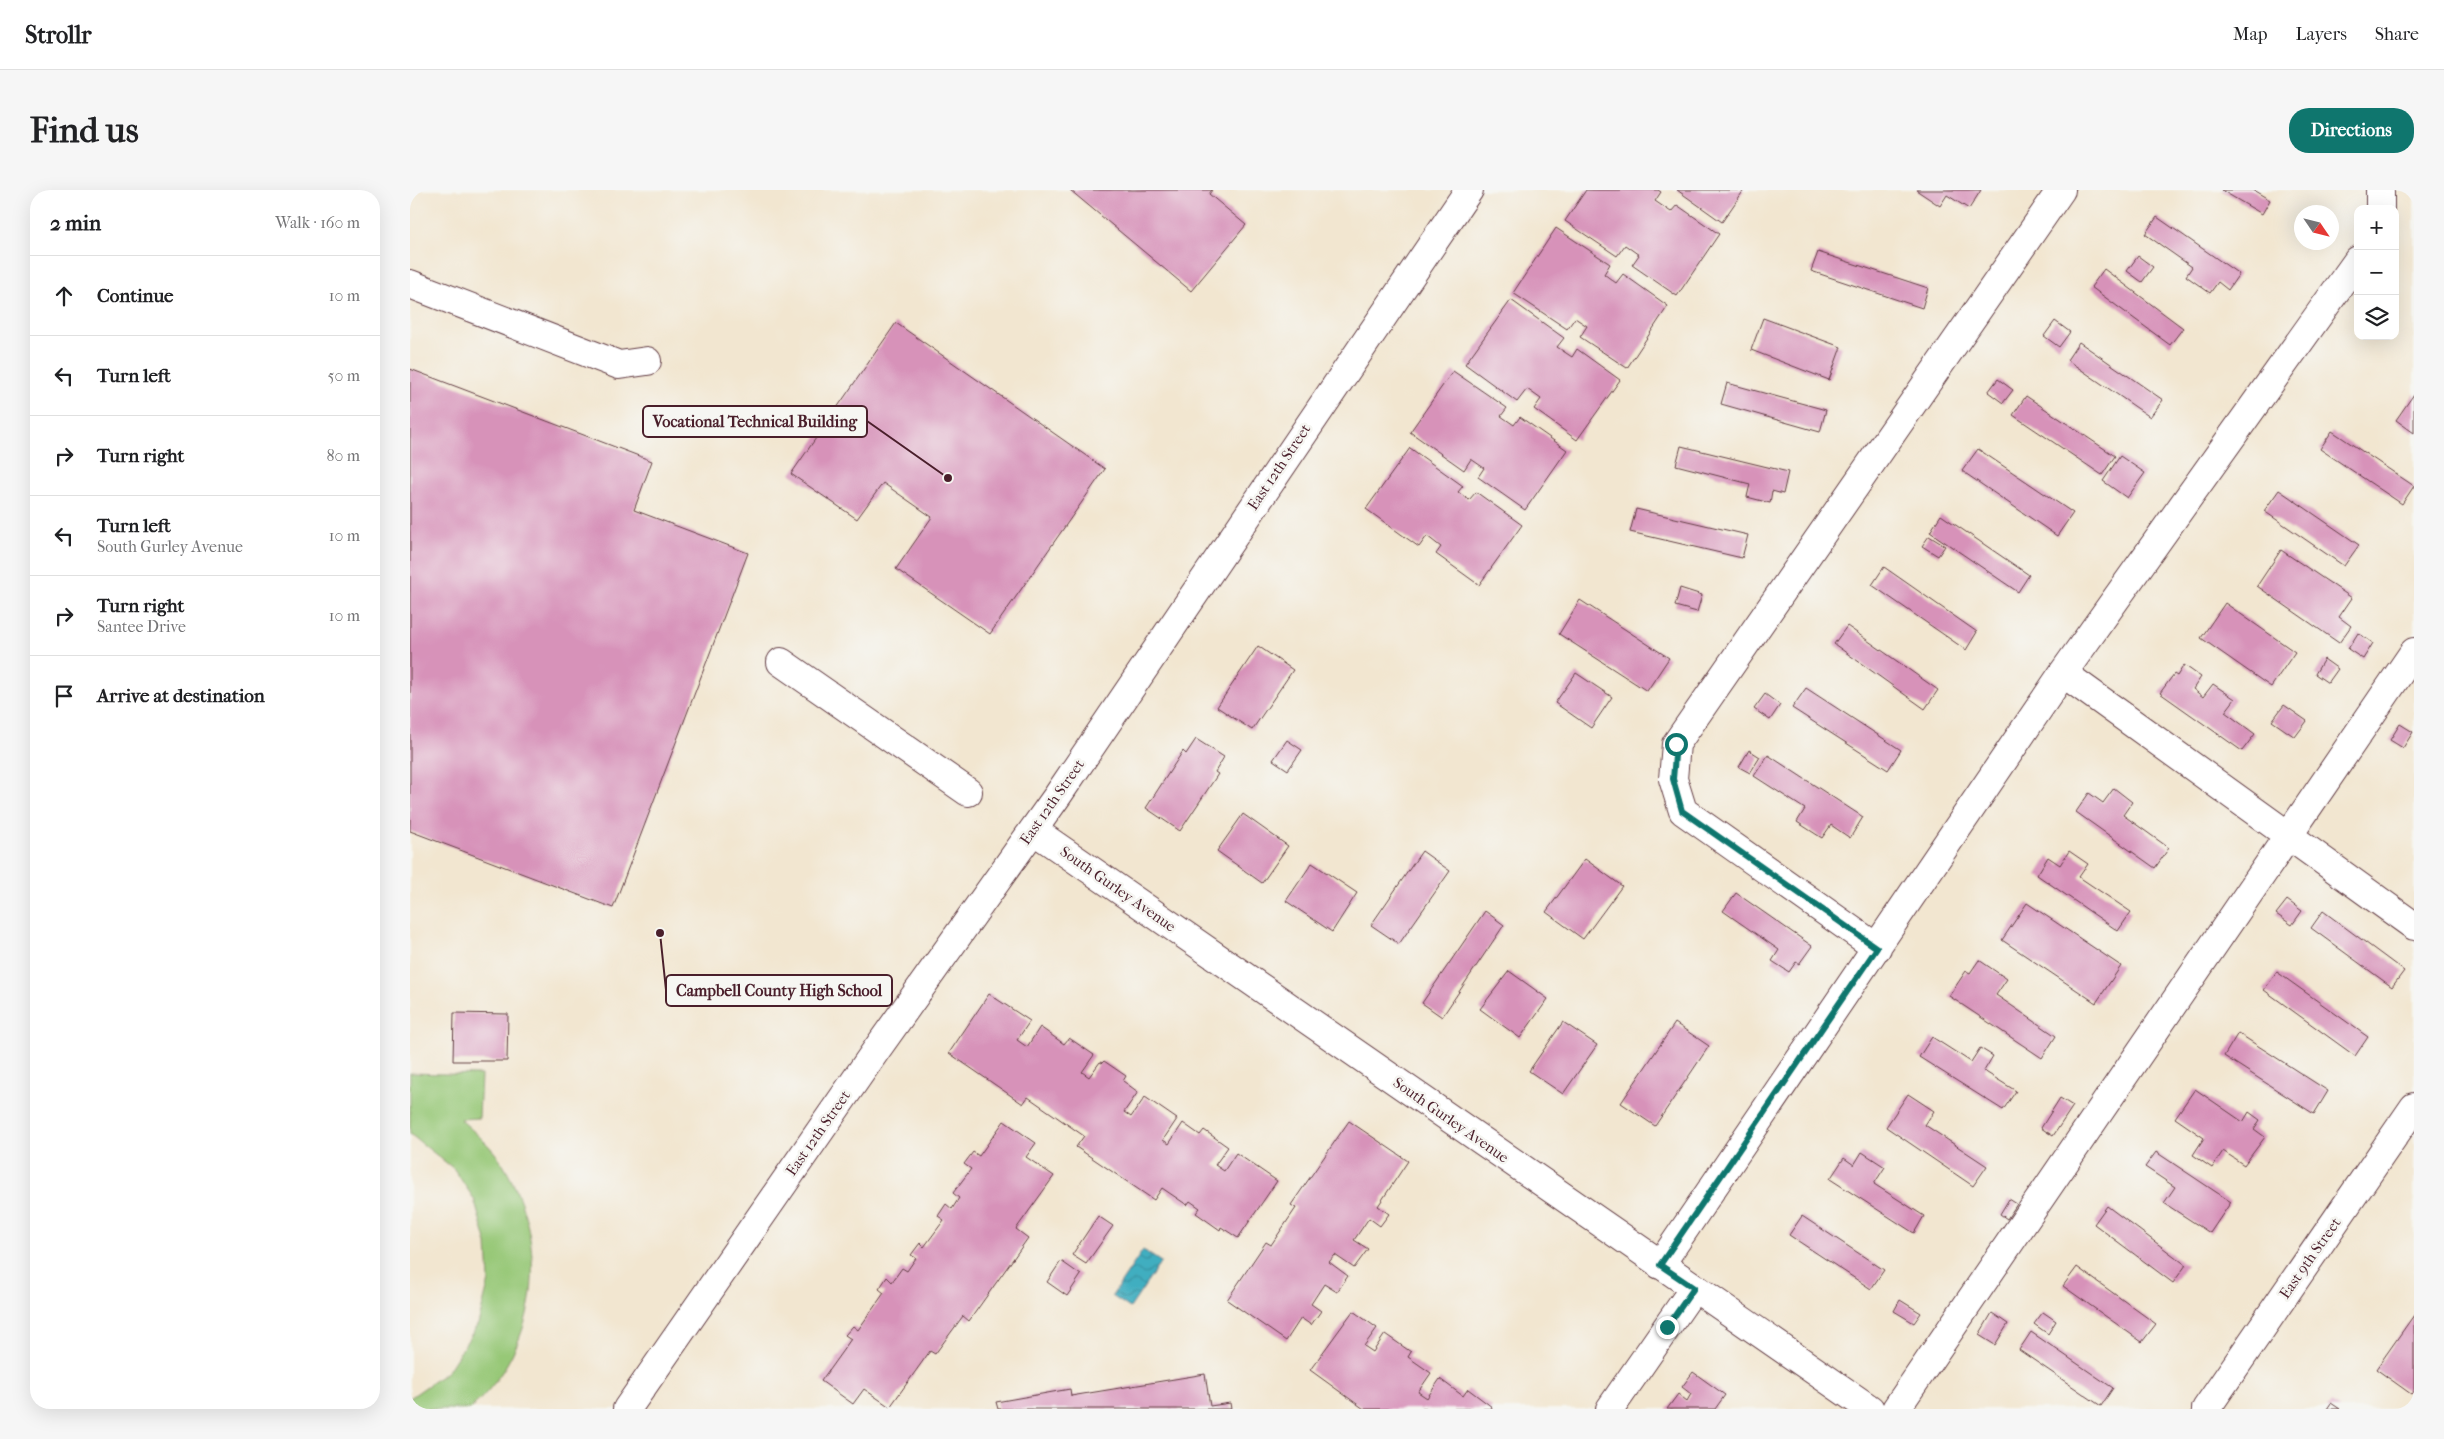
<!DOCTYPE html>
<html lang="en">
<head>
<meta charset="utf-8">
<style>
	:root { --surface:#fff; --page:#f6f6f6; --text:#202124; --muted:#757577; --line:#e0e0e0; --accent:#0f766e }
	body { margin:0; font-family:"IM FELL French Canon",serif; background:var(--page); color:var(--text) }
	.controls { position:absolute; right:15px; top:15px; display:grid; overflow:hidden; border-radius:10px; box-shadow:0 5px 20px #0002 }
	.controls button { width:45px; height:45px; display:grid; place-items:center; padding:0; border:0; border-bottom:1px solid var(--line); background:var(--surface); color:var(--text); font:25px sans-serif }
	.compass { position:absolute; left:1884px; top:15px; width:45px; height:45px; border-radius:50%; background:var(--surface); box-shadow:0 5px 20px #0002; rotate:125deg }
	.stop { position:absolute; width:15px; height:15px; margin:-11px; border:4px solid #0f766e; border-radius:50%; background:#fff }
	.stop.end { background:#0f766e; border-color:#fff; box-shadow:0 1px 5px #0008 }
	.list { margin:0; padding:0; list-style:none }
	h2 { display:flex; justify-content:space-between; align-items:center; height:65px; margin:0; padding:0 20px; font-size:21px }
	h2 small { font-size:16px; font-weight:400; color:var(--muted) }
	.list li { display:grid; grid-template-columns:32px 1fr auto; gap:15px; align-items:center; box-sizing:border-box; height:80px; padding:0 20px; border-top:1px solid var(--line) }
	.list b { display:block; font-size:19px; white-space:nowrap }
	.list p { margin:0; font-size:16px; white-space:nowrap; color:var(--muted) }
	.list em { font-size:16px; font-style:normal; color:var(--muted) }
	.icon { flex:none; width:28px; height:28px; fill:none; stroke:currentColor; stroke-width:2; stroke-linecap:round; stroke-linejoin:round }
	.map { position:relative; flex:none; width:2004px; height:1219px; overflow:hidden; border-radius:20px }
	header { display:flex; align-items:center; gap:30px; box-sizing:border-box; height:70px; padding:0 25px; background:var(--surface); border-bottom:1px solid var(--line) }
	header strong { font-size:24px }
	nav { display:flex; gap:28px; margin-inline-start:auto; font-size:18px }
	.intro { display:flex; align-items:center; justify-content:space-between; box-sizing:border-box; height:120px; padding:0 30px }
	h1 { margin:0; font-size:35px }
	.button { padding:12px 22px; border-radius:20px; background:var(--accent); color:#fff; font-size:18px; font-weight:700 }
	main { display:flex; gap:30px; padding:0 30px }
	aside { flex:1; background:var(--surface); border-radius:20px; box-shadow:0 5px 20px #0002 }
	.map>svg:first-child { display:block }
</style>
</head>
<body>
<header>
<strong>Strollr</strong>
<nav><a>Map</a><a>Layers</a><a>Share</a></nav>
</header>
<div class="intro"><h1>Find us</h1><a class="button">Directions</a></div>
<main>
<aside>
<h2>2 min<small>Walk · 160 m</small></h2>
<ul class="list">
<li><svg class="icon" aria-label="ahead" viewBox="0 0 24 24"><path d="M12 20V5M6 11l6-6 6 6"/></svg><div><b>Continue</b></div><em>10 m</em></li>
<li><svg class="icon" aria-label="left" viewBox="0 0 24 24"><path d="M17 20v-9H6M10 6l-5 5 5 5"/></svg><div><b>Turn left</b></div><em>50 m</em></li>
<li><svg class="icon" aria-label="right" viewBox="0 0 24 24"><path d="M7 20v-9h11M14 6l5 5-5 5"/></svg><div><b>Turn right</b></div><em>80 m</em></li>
<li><svg class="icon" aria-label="left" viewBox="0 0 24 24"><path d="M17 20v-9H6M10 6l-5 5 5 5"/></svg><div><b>Turn left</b><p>South Gurley Avenue</p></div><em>10 m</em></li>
<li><svg class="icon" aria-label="right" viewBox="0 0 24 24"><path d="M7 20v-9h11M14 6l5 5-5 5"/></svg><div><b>Turn right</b><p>Santee Drive</p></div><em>10 m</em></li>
<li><svg class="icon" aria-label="arrive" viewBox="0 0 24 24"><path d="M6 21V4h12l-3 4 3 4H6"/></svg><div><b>Arrive at destination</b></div></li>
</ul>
</aside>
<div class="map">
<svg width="2004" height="1219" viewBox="0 0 2004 1219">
	<defs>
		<pattern id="water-waves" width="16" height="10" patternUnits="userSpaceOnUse" patternTransform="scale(1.25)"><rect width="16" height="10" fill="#41aec0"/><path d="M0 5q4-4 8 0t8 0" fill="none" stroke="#388d9c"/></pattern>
	</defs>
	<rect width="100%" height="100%" fill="#f6f6f2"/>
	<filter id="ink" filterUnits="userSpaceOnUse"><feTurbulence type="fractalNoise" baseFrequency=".02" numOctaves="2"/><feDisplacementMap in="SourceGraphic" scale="10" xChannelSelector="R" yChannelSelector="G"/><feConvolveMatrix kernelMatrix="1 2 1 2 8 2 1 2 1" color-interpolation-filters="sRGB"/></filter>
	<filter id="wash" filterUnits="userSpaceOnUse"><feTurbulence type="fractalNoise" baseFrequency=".0096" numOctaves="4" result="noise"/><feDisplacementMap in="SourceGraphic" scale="20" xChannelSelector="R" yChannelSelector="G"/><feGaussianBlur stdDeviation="1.12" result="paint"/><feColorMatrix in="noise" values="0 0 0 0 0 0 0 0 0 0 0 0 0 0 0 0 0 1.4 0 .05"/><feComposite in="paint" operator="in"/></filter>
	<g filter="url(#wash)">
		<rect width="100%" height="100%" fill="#f2e6d0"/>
		<!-- pitch -->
		<path fill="#97c877" stroke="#707451" d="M0 883 71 885 69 928 50 929C64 942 82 956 92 973 141 1052 131 1156 60 1219H0V1208L38 1181 68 1134 79 1091 77 1054 64 1009 44 979 0 944Z"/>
		<!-- water -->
		<path fill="url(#water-waves)" stroke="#466676" d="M733 1060 751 1072 720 1118 702 1106Z"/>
		<g id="blocks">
			<!-- building -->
			<path fill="#d792b9" d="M660 0H802L799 4 836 35 781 101Z
				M1176 0H1248L1251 2 1245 11 1261 22 1267 15 1309 44 1267 106 1222 75 1229 65 1215 55 1207 66 1155 31Z
				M1267 0H1334L1312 32Z
				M1506 0H1571L1559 19 1537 5 1530 16Z
				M1811 0H1843L1860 10 1852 24Z
				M1747 27 1829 84 1818 100 1808 92 1800 103 1776 86 1782 77 1735 44Z
				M1146 38 1200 74 1194 84 1206 93 1213 84 1258 116 1217 178 1170 147 1177 136 1165 128 1157 139 1103 103Z
				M1408 62 1518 98 1512 118 1401 81Z
				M1728 66 1743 77 1732 92 1717 81Z
				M1694 79 1773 138 1760 155 1681 97Z
				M1101 110 1154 148 1147 157 1162 167 1167 159 1210 190 1167 250 1124 219 1131 209 1117 199 1107 212 1055 174Z
				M1353 128 1431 157 1419 190 1341 160Z
				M1645 131 1660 142 1649 157 1634 146Z
				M486 133 695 279 580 444 486 379 522 327 473 293 447 329 381 284Z
				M1669 152 1753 210 1740 227 1657 170Z
				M0 179 242 271 224 320 338 363 203 718 0 641Z
				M1043 181 1097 218 1091 226 1104 235 1110 227 1157 260 1115 320 1068 287 1074 278 1061 269 1054 280 1000 242Z
				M1588 189 1603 200 1593 213 1578 202Z
				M1317 193 1416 220 1410 242 1311 214Z
				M2004 204V243L1986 230Z
				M1616 206 1705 266 1692 285 1603 225Z
				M1922 241 2004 296 1992 314 1910 259Z
				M1271 256 1378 282 1373 304 1362 301 1360 313 1337 307 1340 294 1266 275Z
				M1000 258 1053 296 1048 302 1059 310 1066 302 1112 335 1069 395 1026 364 1031 357 1017 346 1009 357 956 319Z
				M1568 259 1663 323 1647 346 1552 281Z
				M1710 266 1735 283 1717 308 1693 291Z
				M1869 300 1949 355 1934 376 1854 321Z
				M1226 319 1338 345 1332 368 1220 342Z
				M1531 325 1619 385 1608 402 1520 342Z
				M1519 346 1535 356 1528 366 1512 356Z
				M1871 360 1942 408 1929 427 1941 436 1929 453 1847 396Z
				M1474 377 1567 442 1556 460 1462 395Z
				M1270 398 1292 405 1287 422 1265 416Z
				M1170 410 1259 468 1237 501 1149 444Z
				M1815 413 1885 462 1861 497 1791 448Z
				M1437 436 1528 500 1515 519 1424 454Z
				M1948 443 1963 453 1953 469 1938 459Z
				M848 456 883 480 842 540 807 517Z
				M1914 469 1928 479 1918 493 1905 484Z
				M1774 475 1791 487 1783 499 1793 507 1803 494 1825 509 1815 522 1845 544 1832 561 1750 503 1764 484 1767 486Z
				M1166 483 1202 507 1181 538 1145 513Z
				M1396 498 1491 560 1478 580 1382 518Z
				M1355 504 1370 515 1360 530 1344 519Z
				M1874 515 1897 531 1885 547 1862 531Z
				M1990 534 2003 542 1993 558 1980 550Z
				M786 549 814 567 805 582 808 584 770 641 736 618 773 561 776 564Z
				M877 550 892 560 878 580 863 570Z
				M1339 560 1350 567 1340 583 1329 577Z
				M1358 565 1453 627 1440 648 1421 635 1412 648 1387 632 1395 619 1344 586Z
				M1704 598 1722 612 1713 625 1759 658 1745 678 1666 622 1679 603 1693 613Z
				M833 624 878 656 852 693 807 661Z
				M1012 661 1040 681 989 754 961 735Z
				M1659 661 1678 674 1669 687 1721 722 1708 741 1627 685 1638 667 1650 675Z
				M1175 669 1212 696 1173 749 1136 722Z
				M902 673 947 703 922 742 876 711Z
				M1326 703 1402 756 1389 774 1386 772 1379 782 1362 771 1369 760 1313 721Z
				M1877 710 1892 721 1882 735 1866 724Z
				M1617 713 1711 776 1686 813 1592 750Z
				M1075 721 1094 735 1032 827 1012 813Z
				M1913 721 1994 781 1982 797 1901 738Z
				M1569 770 1597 789 1586 805 1646 846 1632 868 1539 806 1556 781 1560 783Z
				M1099 781 1138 809 1110 848 1070 819Z
				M1867 782 1958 847 1945 866 1854 800Z
				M579 804 620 831 607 850 617 857 630 837 654 854 659 848 684 865 672 882 679 887 690 872 692 873 694 871 716 886 713 891 728 902 714 922 721 927 735 907 767 929 753 950 759 954 773 933 790 945 794 940 818 957 805 975 814 981 826 963 867 991 828 1048 811 1037 810 1040 786 1023 790 1018 780 1011 777 1015 752 998 744 1010 666 957 674 946 618 907 613 914 539 863Z
				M44 823 98 824 97 871H43Z
				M1153 832 1187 855 1153 904 1119 881Z
				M1265 833 1299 856 1245 936 1211 913Z
				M1828 843 1918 901 1904 924 1814 866Z
				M1522 847 1561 872 1570 858 1583 866 1574 881 1606 901 1593 920 1509 867Z
				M1785 899 1833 932 1839 922 1850 930 1844 939 1855 947 1834 975 1813 961 1802 978 1783 965 1794 948 1765 928Z
				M1498 904 1524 921 1515 935 1577 976 1563 996 1476 937Z
				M1650 908 1663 916 1643 946 1631 938Z
				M594 931 626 953 616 967 644 986 606 1039 618 1048 559 1131 553 1126 525 1164 520 1161 480 1217 454 1199 443 1214 411 1191 441 1149 435 1145 443 1136 448 1140 474 1103 469 1099 477 1087 482 1092 492 1078 497 1081 506 1068 501 1065 510 1053 514 1057 534 1030 528 1026 536 1014 542 1019 549 1008 543 1003 561 979 554 974 563 962 569 966Z
				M939 931 998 971 968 1016 979 1024 970 1036 959 1028 944 1050 958 1059 944 1078 925 1065 919 1072 938 1086 927 1102 914 1094 901 1114 911 1121 901 1135 891 1128 876 1151 817 1110 856 1052 861 1055 886 1018 881 1015Z
				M1452 962 1475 977 1464 994 1514 1026 1504 1043 1420 989 1434 968 1444 975Z
				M1746 962 1821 1012 1800 1043 1754 1013 1765 997 1735 977Z
				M1599 1009 1607 1014 1597 1029 1590 1024Z
				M1697 1016 1776 1075 1763 1093 1684 1034Z
				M688 1026 703 1036 676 1074 662 1065Z
				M1392 1026 1474 1080 1461 1099 1379 1045Z
				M651 1071 671 1085 657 1106 637 1092Z
				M1667 1077 1746 1134 1732 1152 1653 1096Z
				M1490 1110 1511 1123 1504 1133 1484 1121Z
				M943 1121 967 1138 954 1156 963 1162 975 1144 1001 1162 998 1167 1021 1183 1008 1202 1017 1208 1030 1189 1053 1206 1058 1199 1082 1217 1081 1219H954L900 1180Z
				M1633 1122 1646 1131 1638 1144 1624 1134Z
				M1582 1123 1598 1134 1585 1155 1569 1145Z
				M2004 1125V1201L2001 1204 1966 1179Z
				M1621 1142 1703 1198 1691 1216 1609 1160Z
				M1283 1182 1315 1205 1305 1219H1257L1268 1204 1277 1211 1281 1204 1272 1197Z
				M795 1184 800 1216 820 1213 821 1219H588L586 1212 660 1199 661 1206Z
				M1921 1213 1930 1219H1917Z"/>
		</g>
	</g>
	<g filter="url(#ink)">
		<use href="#blocks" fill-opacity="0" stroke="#633d44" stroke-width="1"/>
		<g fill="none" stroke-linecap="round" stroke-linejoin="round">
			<defs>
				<path id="minor" d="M1970 0V19
					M0 94 209 175 237 171
					M371 472 558 602
					M1653 483 2004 736
					M623 640 1460 1219
					M1467 758 1273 621 1263 589 1266 554 1651 0
					M1250 1075 1653 483 1948 70
					M217 1219 467 859 648 605 1059 0
					M1200 1219 1284 1098
					M1486 1219 2004 462
					M1796 1219 2004 917"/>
			</defs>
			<!-- minor casing -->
			<use href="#minor" stroke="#633d44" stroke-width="30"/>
			<!-- minor -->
			<use href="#minor" stroke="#fff" stroke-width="28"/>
		</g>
	</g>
	<g fill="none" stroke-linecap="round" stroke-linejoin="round" filter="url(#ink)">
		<!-- route -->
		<path stroke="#0f766e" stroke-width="6" d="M1257 1137 1284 1098 1250 1075 1467 758 1272 621 1263 589 1266 554"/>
	</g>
	<g text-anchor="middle" stroke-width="5" stroke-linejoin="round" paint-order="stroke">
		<!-- street labels -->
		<g font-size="15" fill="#4a1f2b" stroke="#f6f6f2">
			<text transform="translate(869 277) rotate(-56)" y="5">East 12th Street</text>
			<text transform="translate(642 612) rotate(-55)" y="5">East 12th Street</text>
			<text transform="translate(708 699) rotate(35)" y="5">South Gurley Avenue</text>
			<text transform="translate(1041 930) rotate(35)" y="5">South Gurley Avenue</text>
			<text transform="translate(408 943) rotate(-55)" y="5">East 12th Street</text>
			<text transform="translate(1900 1068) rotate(-55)" y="5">East 9th Street</text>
		</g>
	</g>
	<!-- callouts -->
	<path fill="none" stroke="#4a1f2b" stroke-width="2" d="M538 288L457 231M250 743L256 800"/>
	<g fill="#4a1f2b" stroke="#f6f6f2" stroke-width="2">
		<circle cx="538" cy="288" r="5"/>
		<circle cx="250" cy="743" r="5"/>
	</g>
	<g fill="#f6f6f2" stroke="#4a1f2b" stroke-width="2">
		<rect x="233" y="216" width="224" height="31" rx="5"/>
		<rect x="256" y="785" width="226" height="31" rx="5"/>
	</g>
	<g font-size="16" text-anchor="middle" font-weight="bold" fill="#4a1f2b">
		<text x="345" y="237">Vocational Technical Building</text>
		<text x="369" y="806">Campbell County High School</text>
	</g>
</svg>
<div class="controls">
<button>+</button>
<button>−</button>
<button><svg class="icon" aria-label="layers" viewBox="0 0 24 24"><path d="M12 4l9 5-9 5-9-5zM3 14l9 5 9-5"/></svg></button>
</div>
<svg class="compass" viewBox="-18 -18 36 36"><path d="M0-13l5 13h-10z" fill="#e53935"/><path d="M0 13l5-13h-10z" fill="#757577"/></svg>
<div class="stop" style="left:1266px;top:554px"></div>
<div class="stop end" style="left:1257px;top:1137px"></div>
</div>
</main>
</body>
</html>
